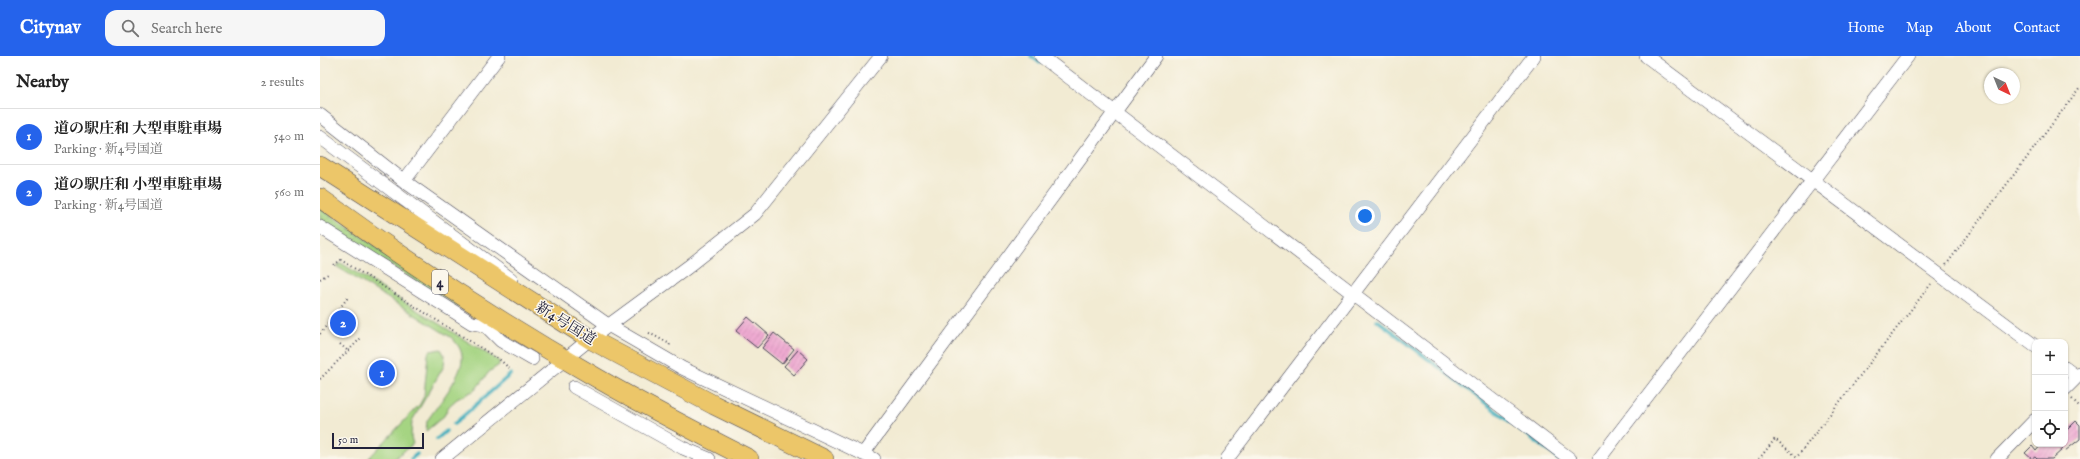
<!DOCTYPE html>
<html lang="en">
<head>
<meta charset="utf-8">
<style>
	:root { --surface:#fff; --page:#f6f6f6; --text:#222; --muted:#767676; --line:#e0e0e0; --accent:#2563eb }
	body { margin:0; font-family:"IM FELL English","Noto Serif JP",serif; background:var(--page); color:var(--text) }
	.controls { position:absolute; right:12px; bottom:12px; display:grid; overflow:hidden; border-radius:8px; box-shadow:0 1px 3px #0004 }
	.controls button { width:36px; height:36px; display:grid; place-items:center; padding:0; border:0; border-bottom:1px solid var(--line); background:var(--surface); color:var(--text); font:20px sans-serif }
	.compass { position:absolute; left:1664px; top:12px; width:36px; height:36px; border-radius:50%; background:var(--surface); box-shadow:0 1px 3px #0004; rotate:137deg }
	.scale { position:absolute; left:12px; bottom:10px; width:92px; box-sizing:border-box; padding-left:4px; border:2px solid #22223b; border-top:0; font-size:11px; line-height:14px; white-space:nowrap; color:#22223b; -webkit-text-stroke:3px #fbf7ec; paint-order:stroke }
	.you { position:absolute; left:1045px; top:160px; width:14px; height:14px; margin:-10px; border:3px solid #fff; border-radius:50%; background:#1a73e8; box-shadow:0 0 0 6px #1a73e833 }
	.badge { display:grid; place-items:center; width:26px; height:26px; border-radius:50%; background:var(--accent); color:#fff; font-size:13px; font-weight:700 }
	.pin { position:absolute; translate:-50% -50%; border:2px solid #fff; box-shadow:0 1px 4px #0006 }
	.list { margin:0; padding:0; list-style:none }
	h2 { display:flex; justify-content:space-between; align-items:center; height:52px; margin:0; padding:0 16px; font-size:17px }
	h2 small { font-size:13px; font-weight:400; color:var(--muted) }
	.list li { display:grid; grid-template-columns:26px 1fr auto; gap:12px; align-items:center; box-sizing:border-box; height:56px; padding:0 16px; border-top:1px solid var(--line) }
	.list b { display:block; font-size:15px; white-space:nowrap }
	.list p { margin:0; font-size:13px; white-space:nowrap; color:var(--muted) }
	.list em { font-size:13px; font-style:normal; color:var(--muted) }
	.icon { flex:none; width:22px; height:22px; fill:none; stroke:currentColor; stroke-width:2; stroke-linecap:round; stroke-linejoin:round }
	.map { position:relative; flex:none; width:1760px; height:403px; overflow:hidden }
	header { display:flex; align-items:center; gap:24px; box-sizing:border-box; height:56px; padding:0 20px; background:var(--accent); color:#fff }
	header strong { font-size:19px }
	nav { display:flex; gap:22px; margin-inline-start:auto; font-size:14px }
	.search { width:280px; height:36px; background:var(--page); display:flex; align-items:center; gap:10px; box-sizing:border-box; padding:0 14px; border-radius:12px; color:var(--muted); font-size:15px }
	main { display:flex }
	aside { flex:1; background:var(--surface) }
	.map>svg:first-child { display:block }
</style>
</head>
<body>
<header>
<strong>Citynav</strong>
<div class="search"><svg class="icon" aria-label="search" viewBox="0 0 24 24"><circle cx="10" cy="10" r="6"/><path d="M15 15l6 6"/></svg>Search here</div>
<nav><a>Home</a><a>Map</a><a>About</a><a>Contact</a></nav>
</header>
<main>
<aside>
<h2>Nearby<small>2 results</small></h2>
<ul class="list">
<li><span class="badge">1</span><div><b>道の駅庄和 大型車駐車場</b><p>Parking · 新4号国道</p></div><em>540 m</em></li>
<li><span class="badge">2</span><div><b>道の駅庄和 小型車駐車場</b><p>Parking · 新4号国道</p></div><em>560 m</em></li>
</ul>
</aside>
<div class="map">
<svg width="1760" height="403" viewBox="0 0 1760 403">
	<defs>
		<pattern id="grass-dots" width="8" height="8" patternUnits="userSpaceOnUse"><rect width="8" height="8" fill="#a5d482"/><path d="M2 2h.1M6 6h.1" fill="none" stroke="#8eb671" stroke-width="1.8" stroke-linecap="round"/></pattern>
		<pattern id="building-hatch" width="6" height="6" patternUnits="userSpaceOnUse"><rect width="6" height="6" fill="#eeaad1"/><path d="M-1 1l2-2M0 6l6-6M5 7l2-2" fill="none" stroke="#cc92b4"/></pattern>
	</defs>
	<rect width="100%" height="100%" fill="#fbf7ec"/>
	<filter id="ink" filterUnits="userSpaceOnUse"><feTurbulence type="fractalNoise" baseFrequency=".025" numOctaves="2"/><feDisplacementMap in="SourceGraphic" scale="8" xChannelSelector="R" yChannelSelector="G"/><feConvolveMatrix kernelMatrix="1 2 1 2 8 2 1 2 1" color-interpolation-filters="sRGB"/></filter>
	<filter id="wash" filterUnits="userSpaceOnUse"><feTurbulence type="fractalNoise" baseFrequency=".012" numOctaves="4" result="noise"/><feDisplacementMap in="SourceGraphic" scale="16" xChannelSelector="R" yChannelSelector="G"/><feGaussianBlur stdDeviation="0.9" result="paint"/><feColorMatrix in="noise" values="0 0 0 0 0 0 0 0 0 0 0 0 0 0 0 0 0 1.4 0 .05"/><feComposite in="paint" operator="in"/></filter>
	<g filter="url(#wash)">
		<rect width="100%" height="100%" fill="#f2ebd3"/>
		<!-- grass -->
		<path fill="url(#grass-dots)" stroke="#647b5e" d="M0 152 164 263 161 265 0 166Z"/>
		<!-- garden -->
		<path fill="#a5d482" stroke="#647b5e" d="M21 207 179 305V309L169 316 155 334 137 343 129 350 124 360 106 375 107 365C117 350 141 321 142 304 143 295 138 289 132 282L16 210Z
			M121 293 125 300 124 310 92 365 91 381 93 388 74 403H48L100 348 104 340 108 298 110 295Z"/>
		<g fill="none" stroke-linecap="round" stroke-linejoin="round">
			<!-- stream -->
			<path stroke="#42b0bf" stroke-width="3.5" d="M711 0 720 7
				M1057 264 1239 403
				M134 368 191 318
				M117 383 126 375
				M91 403 97 398"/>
		</g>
		<g id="blocks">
			<!-- building -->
			<path fill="url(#building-hatch)" d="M428 261 449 279 437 292 416 275Z
				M454 277 474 293 462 308 442 292Z
				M478 294 488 303 474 319 464 310Z
				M1756 365 1760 369V383L1745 395 1743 393 1732 403H1717L1715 401 1712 403 1705 397 1712 390 1716 395 1721 389 1723 391 1727 388H1745V376Z"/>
		</g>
	</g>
	<g filter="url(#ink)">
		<use href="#blocks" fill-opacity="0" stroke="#414052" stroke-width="1"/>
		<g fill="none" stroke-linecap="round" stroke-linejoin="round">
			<defs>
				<path id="minor" d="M721 0 1250 403
					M1326 0 1715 290
					M0 59 84 125 288 269 362 312 554 403
					M0 81 191 223
					M84 125 179 0
					M0 171 152 267 165 269 180 263
					M165 269 181 285 212 303
					M1745 312 1757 321
					M254 331 363 392 389 403
					M1745 333 1760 318
					M543 398 836 0
					M122 403 270 283 368 211 435 158 561 0
					M907 403 1214 0
					M1279 403 1588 0
					M1677 403 1715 364"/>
				<path id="highway" d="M0 110 270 283 394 349 504 403
					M0 142C89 207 181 267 277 322 327 351 378 377 429 403"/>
			</defs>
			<!-- minor casing -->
			<use href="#minor" stroke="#414052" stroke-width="14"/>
			<!-- highway casing -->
			<use href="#highway" stroke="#414052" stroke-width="20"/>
			<!-- path -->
			<path stroke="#414052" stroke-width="2" stroke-dasharray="1 3" stroke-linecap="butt" d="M14 209 21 204 180 304 189 312
				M1626 209 1760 31
				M0 223 8 218
				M329 277 350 288 349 291
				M0 278 29 240
				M20 288 28 295
				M0 323 42 281
				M1752 343 1760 351
				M1439 403 1455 383 1477 401 1611 228"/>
			<!-- minor -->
			<use href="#minor" stroke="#fff" stroke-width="13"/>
			<!-- highway -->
			<use href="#highway" stroke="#ecc669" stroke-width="19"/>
		</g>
	</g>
	<g text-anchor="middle" stroke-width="3" stroke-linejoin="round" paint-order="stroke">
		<!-- shield labels -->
		<rect fill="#fbf7ec" stroke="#636270" stroke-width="1" x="112" y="214" width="16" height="24" rx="3"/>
		<g font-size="14" font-weight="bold" fill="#22223b">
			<text x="120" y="231">4</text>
		</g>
		<!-- street labels -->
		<g font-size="15" fill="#22223b" stroke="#fbf7ec">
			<text transform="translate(246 267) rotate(32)" y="5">新4号国道</text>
		</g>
	</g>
</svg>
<div class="controls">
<button>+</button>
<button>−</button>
<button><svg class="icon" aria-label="locate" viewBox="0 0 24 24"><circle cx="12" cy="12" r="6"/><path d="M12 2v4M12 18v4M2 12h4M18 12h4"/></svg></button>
</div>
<svg class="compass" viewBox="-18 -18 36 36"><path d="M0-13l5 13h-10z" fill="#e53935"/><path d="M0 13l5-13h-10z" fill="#767676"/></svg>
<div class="scale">50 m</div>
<div class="you"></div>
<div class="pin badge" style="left:62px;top:317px">1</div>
<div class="pin badge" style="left:23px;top:267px">2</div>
</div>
</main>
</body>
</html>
